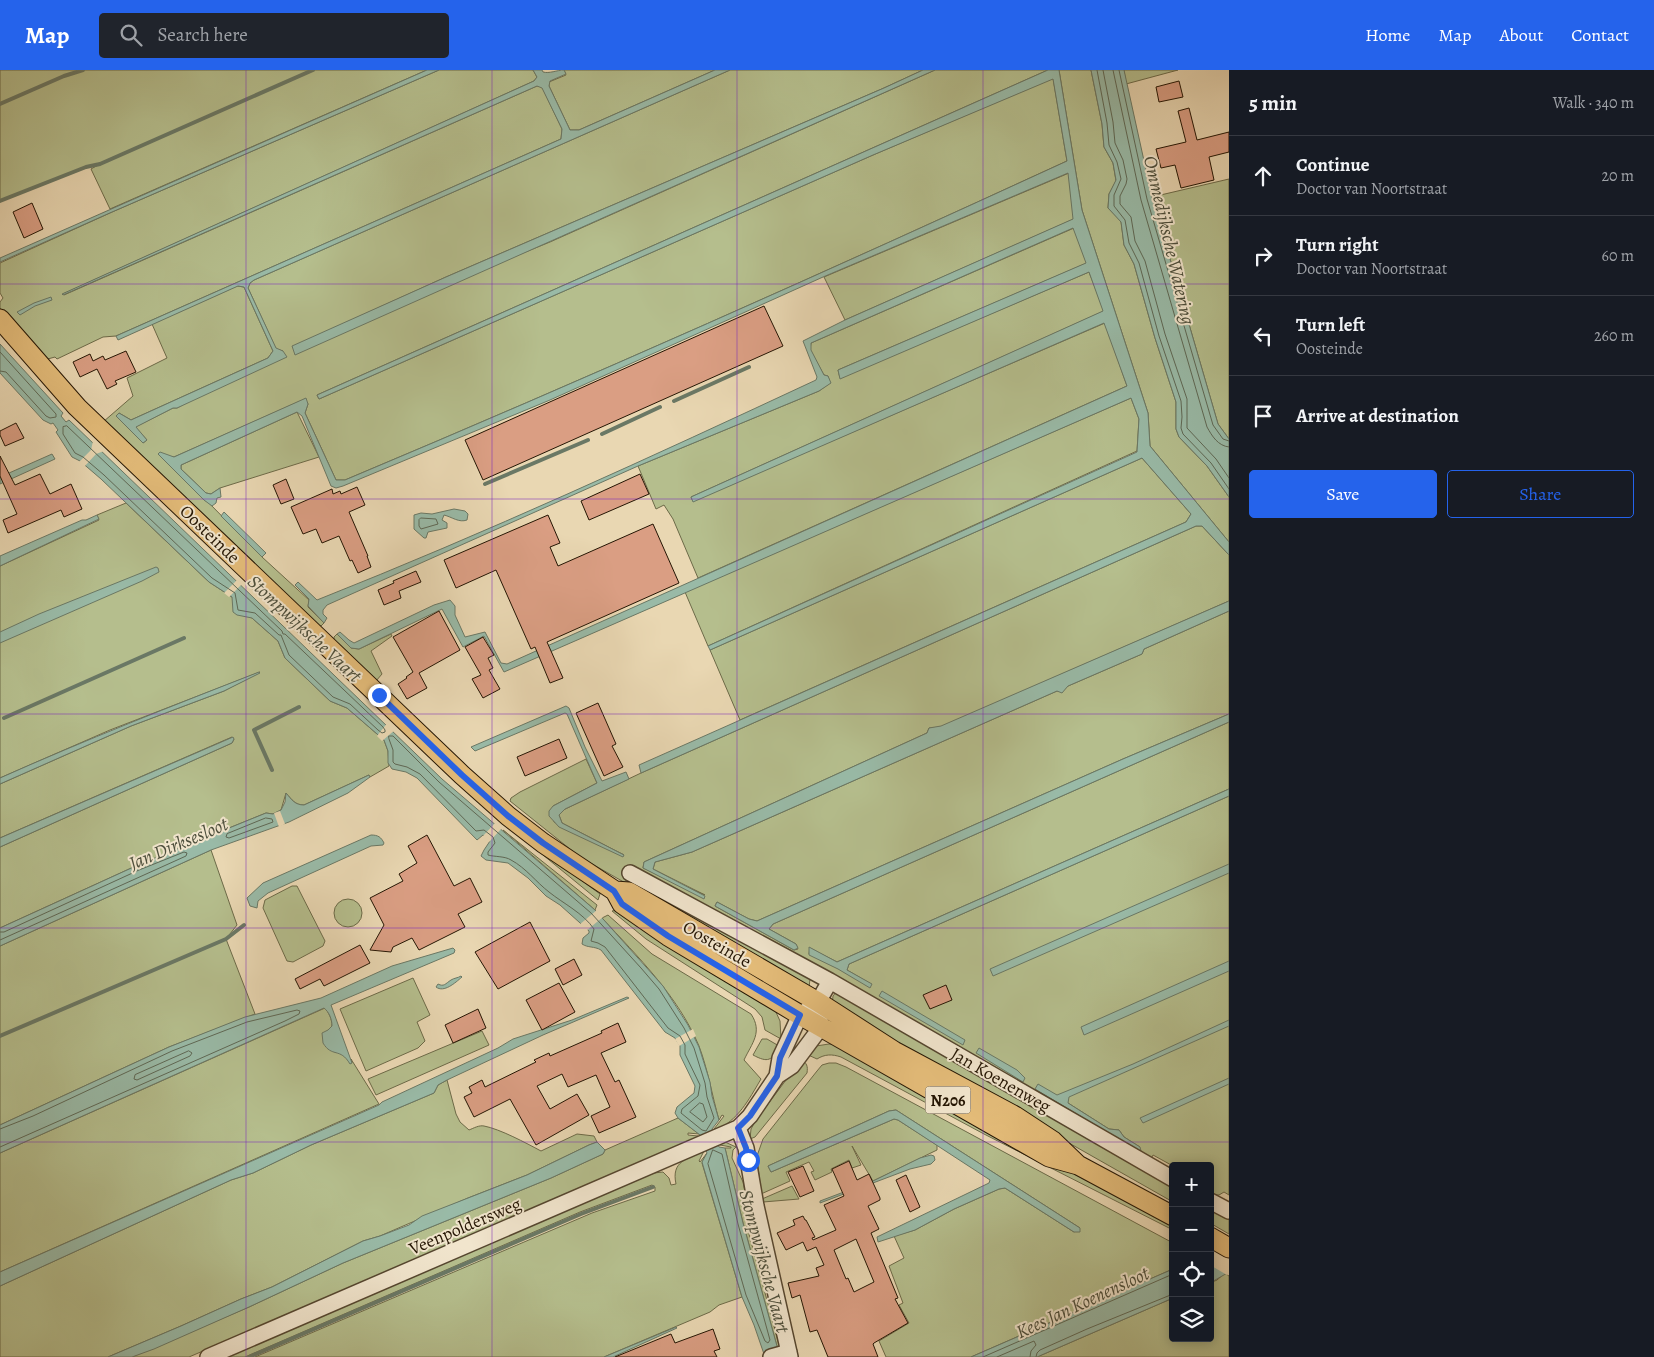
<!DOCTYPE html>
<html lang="en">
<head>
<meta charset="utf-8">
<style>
	:root { --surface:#171b24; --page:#20242c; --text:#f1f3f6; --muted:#9ea1a6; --line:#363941; --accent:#2563eb }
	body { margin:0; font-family:Alegreya,serif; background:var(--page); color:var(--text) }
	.controls { position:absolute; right:15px; bottom:15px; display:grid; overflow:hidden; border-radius:5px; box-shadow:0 2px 12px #0003 }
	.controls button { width:45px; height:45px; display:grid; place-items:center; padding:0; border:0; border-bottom:1px solid var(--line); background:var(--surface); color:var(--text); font:25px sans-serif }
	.stop { position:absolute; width:15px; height:15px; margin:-11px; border:4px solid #2563eb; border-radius:50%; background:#fff }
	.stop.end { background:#2563eb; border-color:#fff; box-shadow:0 1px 5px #0008 }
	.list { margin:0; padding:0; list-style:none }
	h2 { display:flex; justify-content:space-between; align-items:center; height:65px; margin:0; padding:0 20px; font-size:21px }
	h2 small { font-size:16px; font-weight:400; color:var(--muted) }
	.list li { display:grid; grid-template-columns:32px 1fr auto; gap:15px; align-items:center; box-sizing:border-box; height:80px; padding:0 20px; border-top:1px solid var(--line) }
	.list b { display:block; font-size:19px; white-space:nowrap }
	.list p { margin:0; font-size:16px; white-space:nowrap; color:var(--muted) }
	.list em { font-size:16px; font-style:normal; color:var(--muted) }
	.actions { display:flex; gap:10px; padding:15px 20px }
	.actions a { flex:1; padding:11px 0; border:1px solid var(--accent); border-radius:5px; text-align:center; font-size:18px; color:var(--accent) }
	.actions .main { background:var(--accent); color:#fff }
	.icon { flex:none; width:28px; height:28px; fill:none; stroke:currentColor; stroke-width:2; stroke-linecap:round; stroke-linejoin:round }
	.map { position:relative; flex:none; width:1229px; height:1287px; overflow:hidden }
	header { display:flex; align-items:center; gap:30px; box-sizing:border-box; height:70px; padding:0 25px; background:var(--accent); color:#fff }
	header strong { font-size:24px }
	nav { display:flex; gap:28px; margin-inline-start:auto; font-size:18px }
	.search { width:350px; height:45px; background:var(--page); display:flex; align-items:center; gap:12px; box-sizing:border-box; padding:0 18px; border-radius:5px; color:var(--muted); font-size:19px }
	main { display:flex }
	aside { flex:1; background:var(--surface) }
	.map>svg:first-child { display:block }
</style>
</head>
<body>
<header>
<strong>Map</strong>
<div class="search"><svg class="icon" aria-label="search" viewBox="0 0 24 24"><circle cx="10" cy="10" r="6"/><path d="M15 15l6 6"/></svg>Search here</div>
<nav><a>Home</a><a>Map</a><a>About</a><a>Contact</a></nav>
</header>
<main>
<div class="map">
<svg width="1229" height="1287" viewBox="0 0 1229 1287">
	<rect width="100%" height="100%" fill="#e9d7b2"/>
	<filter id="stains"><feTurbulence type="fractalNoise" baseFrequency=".004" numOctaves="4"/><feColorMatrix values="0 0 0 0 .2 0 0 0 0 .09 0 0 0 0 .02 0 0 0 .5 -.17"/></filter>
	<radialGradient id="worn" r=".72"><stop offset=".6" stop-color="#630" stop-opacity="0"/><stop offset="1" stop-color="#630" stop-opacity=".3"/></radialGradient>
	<!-- green -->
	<path fill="#b5be8d" stroke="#6c6a48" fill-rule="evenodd" d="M0 0H427L110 139 91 99 98 95 86 97 0 130Z
		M439 0H533L537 7 534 11 63 224 64 225 537 16 542 17 562 59 561 69 150 251 116 266 103 267 57 289 55 287 44 290 0 238V232L3 228 0 223V193L112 142Z
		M564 0H715L579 60H570L549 16V12L566 5Z
		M730 0H923L884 18 446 207 292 277 550 172 935 0H1048L317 325 319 329 873 85 1053 8 1067 91C828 201 588 308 345 410H336L305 343 308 334 305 329 174 387 167 386 204 430 208 432 262 487 309 530 308 537 324 553 321 556H316L103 352 133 326 127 308 167 288 152 254 237 216 244 217 273 281 268 288 131 350 119 343 143 373 147 370 135 357 173 338H177L283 281 276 279 248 218 250 213 254 210Z
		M1059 0H1091L1102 54 1104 77 1113 93 1116 111 1109 124 1108 138 1121 151 1124 175 1134 194 1155 268 1176 332V359L1179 367 1207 396 1229 427V472L1150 376 1148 343 1082 140Z
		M1124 0H1178L1126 14Z
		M1069 103 1074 149 845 250 824 207Z
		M1229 109V369L1218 354 1152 127Z
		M1074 158 1087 193 838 300 840 308 1089 202 1104 241 691 427 693 431 1105 253 1127 316 698 508 673 449 664 435 656 439 638 396 819 321 830 313 828 306 824 305 810 280 811 273Z
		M1131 328 1139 349 1137 381 708 576 685 522Z
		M297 342 319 387 220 418 211 424 206 423 181 399V395Z
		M1142 388 1191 444 1186 452 740 650 710 580Z
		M126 433 209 512 232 527 247 546 252 548 278 571 285 588 330 631 347 638 384 670 388 681 389 696 370 707 369 705 304 735C295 735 292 730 286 723L281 740 273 744 266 743 138 795 0 858V777L232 673 234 669 232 667 0 768V714L131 656 224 621 260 602 110 660 0 708V496L99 450 97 445Z
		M1196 456H1202L1229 485V531L941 657 929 658 927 663 644 792 643 798 705 825 653 799 655 792 692 782 1057 621 1062 622 1068 616 1142 584 1144 579 1229 541V644L1123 689 757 851 749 849 717 832 715 836 794 880 798 879 796 874 769 859 773 854 1229 652V719L837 892 810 878 809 884 871 914 847 900 849 894 1229 726V1125L1224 1122 1219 1125H1210V1113L1212 1109H1210V1096H1173L1153 1085 1151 1089 806 901 810 909 809 918 580 787 510 731 511 728 520 722 586 689 597 713 553 736 554 752 624 785 562 753 559 745 561 741 641 703ZM1035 1019 1068 1033 1109 1059 1119 1060 1124 1067 1140 1077 1137 1080Z
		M337 564 351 578 359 579 391 564 392 566 371 581 382 604 376 611 334 570V567Z
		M510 758 600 824 598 830Z
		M503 760 597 835 595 840Z
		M211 780 237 855 226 869 255 944 169 977 0 1055V876Z
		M292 816H297L325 871 323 876 293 892 287 891 263 838 265 830Z
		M334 843a14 14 0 1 1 28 0a14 14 0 1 1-28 0Z
		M618 840 775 940 780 951 781 969 765 960 762 947 755 939 646 869 612 841Z
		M608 845 652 884 751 944C763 962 752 973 744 990L761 1009C748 1031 739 1049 715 1061L714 1059 724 1046 722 1045 719 1050C712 1025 708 1000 699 976 678 926 638 887 602 848Z
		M413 908 430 945 417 952 425 971 418 978 366 1001 340 939Z
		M837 921 1173 1112V1132L891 972 832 935 833 926Z
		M325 938C329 943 332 949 332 956L328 960 334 982 341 983 352 993 351 989 379 1034 0 1202V1083Z
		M482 961 489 975 376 1025 368 1009Z
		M762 969H767L779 976C772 991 768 993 753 985Z
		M829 974 848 976 986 1060 1140 1137 1171 1155 1173 1160 984 1064 841 987C832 984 825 984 817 989L806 984 816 976Z
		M801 990C807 993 808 996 807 1003L755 1067 750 1069 751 1059 756 1050Z
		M829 993H836L846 997 1173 1173V1199L971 1287H886L879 1271 909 1253 899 1235 903 1233 889 1196 904 1188 894 1166 915 1160 954 1139 999 1119 1005 1118 1074 1162 1080 1158 896 1040 889 1041 768 1096 771 1102 894 1049 898 1050 937 1075V1080L873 1111 852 1076 861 1095 852 1098 849 1090 831 1099 832 1102 815 1110 811 1102 814 1101 809 1092 786 1102 790 1111 761 1124 757 1086 763 1069 817 1001 822 995Z
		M447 1010 456 1044 460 1052 469 1060C474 1058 479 1055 484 1056 500 1059 526 1073 541 1081L577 1064 594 1066 597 1072 589 1075 527 1105 468 1128 380 1166 363 1171 272 1217 241 1229 181 1256 108 1287H0V1216L231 1110 253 1103 311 1075 434 1023 438 1015Z
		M678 1048 699 1064 688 1063V1065L698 1066V1068L189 1287H132L249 1237 343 1193 551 1108 603 1084 605 1080Z
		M725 1072 736 1077 733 1080 732 1088 743 1112 751 1151 746 1153 780 1278 778 1280 743 1153 725 1078H731V1077L720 1075 721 1073Z
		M704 1081 699 1091 700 1092 707 1083 702 1093 742 1227 719 1235 710 1242 604 1287H255L592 1143 655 1121V1117L652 1115 580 1142 245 1287H226L654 1103 663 1102 669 1108 671 1115 676 1114C671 1091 687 1089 704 1081Z
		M792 1116 799 1129 763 1132 762 1129Z
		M1210 1134 1229 1145V1164L1210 1153Z
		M1225 1203 1229 1206V1287H1037L1173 1228V1268H1210V1213L1217 1210Z"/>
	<!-- water -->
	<path fill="#99baa7" stroke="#6a7865" d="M427 0H439L112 142 0 192V188Z
		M533 0H542L543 2C549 4 557 0 564 0L566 4 550 11 549 16 570 60H579L715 0H730L254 210 250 213 248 218 276 278 283 281 287 287 177 338H173L136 357 147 370 143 373 116 346 119 343 131 350 268 288 273 281 244 217 238 216 118 270 116 266 561 69 562 59 542 18 537 16 63 225 62 224 534 11 537 7Z
		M923 0H935L295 285 292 276 446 207 884 18Z
		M1048 0H1059L1082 140 1148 343 1150 376 1229 472V485L1202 456H1196L641 703 639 695 1186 452 1191 444 1142 388 710 580 708 576 1137 382 1139 349 1131 328 504 602 484 566 463 577 442 539 359 579 351 578 337 564 340 562 349 570 354 573 434 535 450 530 455 536V545L465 567 485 562 501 593 507 594 1127 316 1104 253 693 432 691 427 1103 241 1089 202 840 309 838 300 1086 193 1073 158 811 273V280L824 305 828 306 831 313 819 321 638 396 327 535 323 540V544L327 548 324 553 308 536 309 529 295 515 298 512 317 530C486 463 651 387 816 310L817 307 803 271 845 250 1073 149 1068 103 823 207 550 330 343 416 336 418 331 416 302 346 297 342 181 395V399L206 423 211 424 220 418 221 427 217 428 216 433 212 436 204 430 158 384 160 382 174 387 306 328 308 334 305 343 336 410H345C588 308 828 201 1067 91L1053 9 873 85 319 329 317 325Z
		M1091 0H1124L1152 127 1218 354 1229 369V427L1207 396 1179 367 1176 359V332L1155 268 1134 194 1124 175 1121 152 1108 138 1109 124 1116 110 1113 93 1104 77 1102 54Z
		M51 227 52 230 35 236 20 245 17 242 34 233Z
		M0 274 63 343 61 346 66 352 69 350 442 709 595 840 663 916 688 955 699 977 710 1012 712 1026 719 1050 712 1059 719 1077 725 1078 743 1153 780 1287H765L754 1255 742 1227 702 1092 707 1083 700 1065 678 1048 675 1043 677 1037 694 1023 695 1016 680 985V976L675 968 665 962 601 880C594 876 588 878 582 874L583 868 589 863V861L560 835 546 826 528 808 508 793 486 790 481 786 484 780 490 771 483 765 477 770 417 708 406 702 392 699 388 693V681L384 670 347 638 330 631 285 588 278 571 252 548 237 545 233 542 232 527 209 512 101 409 80 391 72 387 56 362 58 360 53 353 51 354 43 350 0 303Z
		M52 384 55 389 0 414V407Z
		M454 439 465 441 468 444 467 450C459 453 452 447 444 445L442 450 447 453V458L428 462 426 468H424L414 459V445L421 443 432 444Z
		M224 442 266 483 262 487 221 446Z
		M97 445 99 449 0 496V486L82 450H86Z
		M156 497 158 498 159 502 142 511 0 573V562L39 544Z
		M1229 531V541L1144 579 1142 584 1068 616 1062 623 1057 621 692 782 655 792 653 799 705 826 704 829 643 798 644 792 927 663 929 658 941 656Z
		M259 602 260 603 224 621 131 656 0 714V708C85 670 172 636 259 602Z
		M566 636 569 638 585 677 602 711 626 702 629 709 565 739 559 745 562 753 624 785 623 787 559 757 549 746V741L553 736 597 713 567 644 565 643 475 681 471 677Z
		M1229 644V652L773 854 769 859 796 874 798 878 794 880 715 836 717 832 749 849 757 851 1123 689Z
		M233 667 234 669 232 673 0 777V768Z
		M369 705 370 707 348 723 289 752 211 780 0 876V858L138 795 266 743 273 744 281 740 285 732 286 723C292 730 295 735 304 735Z
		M1229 719V726L849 894 847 900 872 914 870 918 838 899 809 885V877L837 892Z
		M371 765C378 765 381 767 384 773L383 775 371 776 268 823 258 831 257 838 250 836 247 828 263 813Z
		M1229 794V803L993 906 990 899Z
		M453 878 455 880 454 883 331 935 352 993 350 994C340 977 332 988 323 973L322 963 328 960 332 956C332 949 329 942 324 938L0 1083V1055L169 977 245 947 321 928 392 896Z
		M1229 891V901L1084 965 1081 957Z
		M461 906 462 907C455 913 444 923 436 917L438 914C444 917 445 914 451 910 454 908 458 908 461 906Z
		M882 921 965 970 963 975 879 926Z
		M627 927 629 928 543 965 447 1010 438 1015 434 1023 311 1075 253 1103 231 1110 0 1216V1202L379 1035 382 1032 498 978 513 969 572 950Z
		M1229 950V956L1069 1027 1068 1033 1109 1059 1119 1060 1124 1067 1140 1077 1141 1081 1137 1080 1035 1019 1038 1014 1057 1025 1133 994Z
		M979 978 1017 1000 1025 1008 1023 1012 976 983Z
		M1229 1008V1014L1143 1053 1140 1048Z
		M896 1040 1080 1158V1162H1074L1005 1118 999 1119 954 1139 915 1160 878 1172 877 1167 989 1113 990 1110 898 1050 894 1049 887 1052 771 1102 768 1096 889 1041Z
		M597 1072 605 1080 603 1084 551 1108 343 1193 249 1237 154 1279 132 1287H108L181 1256 241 1229 272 1217 363 1171 380 1166 409 1155 422 1146 527 1105 589 1075Z
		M931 1085 934 1086 935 1090 931 1094 910 1099 820 1133V1131L873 1111 920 1088Z
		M1210 1184 1229 1202 1210 1213Z
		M1173 1199V1228L1037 1287H971Z
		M676 1257 677 1258 613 1287H604Z"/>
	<!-- pier -->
	<path fill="#e9d7b2" d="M93 371 104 381 96 384 84 397 79 392 91 380Z
		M238 509 243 513 229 527 224 523Z
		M388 652 396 659 382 671 377 666Z
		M280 741 285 754 279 757 274 743Z
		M496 752 502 758 489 772 483 766Z
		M597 840 603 847 586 861 579 855Z
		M693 959 696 966 679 976 675 969Z
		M1229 1172V1204L1227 1205 1210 1195V1181Z"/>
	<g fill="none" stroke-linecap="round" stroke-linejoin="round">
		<!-- shore -->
		<path stroke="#5e6855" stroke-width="1" d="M1097 0 1107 53 1109 75 1117 92 1121 109 1114 125V136L1125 150 1129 173 1139 193 1159 266 1181 331 1182 347 1181 358 1183 364 1211 393 1229 419
			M1103 0 1113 52 1115 73 1123 90 1127 109 1126 114 1120 126V134L1131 147 1135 171 1145 191 1165 264 1187 329V358L1216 389 1229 408
			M1113 0 1141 130 1207 357C1212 366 1218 376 1229 377
			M1119 0 1147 129 1213 355 1223 369 1229 371
			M0 282 56 344V347L50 348 46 346 6 302 0 301
			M67 356 282 561 283 564H285L383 657 385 660V662L382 663 378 660 350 634 333 627 289 585 281 565H279L255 543 238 540 235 523 212 508 104 405 83 387 75 383 63 364V357Z
			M421 448 436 449 438 454 421 459 419 456V450Z
			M389 666H393L439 712 591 843 641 898 659 919 684 958 694 978 705 1013 707 1027 714 1048 706 1061 702 1060 681 1043 682 1039 698 1026 700 1015 685 984V975L680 966 668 958 605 877 598 873 591 871 594 859C583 843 564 834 549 822 536 812 526 798 511 790 505 786 495 787 488 785V782L495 773 493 767 484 760 476 761 420 704 407 697 395 694 393 692V680L389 669Z
			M266 748 272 749 273 752 229 768 226 767 227 764Z
			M0 862H4L139 800 184 782 187 783 186 786 0 870
			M189 981 192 983 190 986 137 1010 134 1009 135 1005Z
			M700 1033 703 1034 707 1047 703 1052 690 1042Z
			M0 1059 33 1046 172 981 247 952 297 940 300 941 299 944 285 951 0 1077
			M713 1080 722 1084 738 1154 770 1270 768 1273 765 1271 746 1225 708 1094Z
			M983 1287 1173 1204
			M997 1287 1034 1271 1036 1275 1031 1281 1030 1287
			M1036 1287 1037 1283 1040 1280 1087 1259 1173 1224"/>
		<!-- stream -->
		<path stroke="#6a7865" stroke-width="4" d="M0 34 64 6 83 0
			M0 131 86 97 100 94 313 0
			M674 331 749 297
			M602 364 660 337
			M485 414 588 370
			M4 648 184 568
			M272 700 254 660 299 637
			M0 966 226 869 244 855
			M249 1287 581 1144 653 1117"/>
	</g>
	<!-- building -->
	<path fill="#da9e83" stroke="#241503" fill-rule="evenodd" d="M1179 11 1183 27 1159 32 1156 17Z
		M1189 38 1197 70 1229 62V82L1209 87 1214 110 1181 118 1175 95 1161 98 1156 79 1186 72 1178 41Z
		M32 133 43 159 24 168 13 142Z
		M764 236 783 276 483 410 465 370Z
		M126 281 136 302 115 311 117 314 107 319 97 299 80 307 73 292 90 284 93 291 103 286 105 290Z
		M16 353 24 368 5 376 0 365V361Z
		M0 386 15 415 40 404 50 424 71 414 82 439 64 447 61 440 8 463 3 450 17 444 0 406Z
		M640 404 649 424 589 450 581 431Z
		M286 409 294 429 281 434 273 415Z
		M357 417 365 435 349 442 368 486H367L371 497 358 503 352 490 350 491 339 466 322 473 316 459 303 464 291 437 332 419 333 424 340 421 341 424Z
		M548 445 560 473 550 477 558 496 653 454 679 513 547 572 563 608 550 613 535 577 531 579 496 500 456 518 444 490Z
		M416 501 421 512 399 521 401 528 384 535 378 520 394 513 393 511Z
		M439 541 460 580 419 603 427 618 407 629 398 614 407 608 406 607 413 602 393 567Z
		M483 567 494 585 488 588 493 598 489 600 500 619 483 628 472 609 481 605 465 577Z
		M598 633 616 674 612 676 623 697 604 706 576 643Z
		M559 669 567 688 525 706 517 687Z
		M427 765 454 816 470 808 482 832 458 844 465 857 419 880 412 868 393 877 391 882 370 880 384 855 370 828 403 811 399 804 417 793 408 776Z
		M530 852 550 891 498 919 475 882Z
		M360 875 370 893 324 916 320 909 300 919 295 909Z
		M574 889 582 905 563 915 555 899Z
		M559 913 575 942 542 960 526 930Z
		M946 915 952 930 930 939 923 925Z
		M478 939 486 958 453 973 445 955Z
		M618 953 626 972 601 983 615 1012 619 1010 636 1047 599 1063 591 1046 610 1037 596 1005 568 1017 562 1004 537 1016 550 1039 577 1024 589 1045 536 1075 510 1029 474 1047 464 1027 472 1023 469 1017 482 1010 485 1017 536 992 534 990 549 983 550 986 602 963 601 961Z
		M849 1091 857 1110 869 1104 880 1128V1130L868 1136 879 1159 871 1163 898 1228 895 1229 908 1253 874 1273 873 1274 878 1287H828L817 1260 810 1262 800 1225 792 1228 788 1213 819 1206 816 1198 824 1195 816 1177 807 1181 803 1172 786 1180 777 1163 795 1155 793 1150 803 1146 805 1150H806L815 1167 812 1168 813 1170 836 1160 824 1135 844 1126 832 1099ZM856 1169 874 1212 854 1222 848 1208 846 1209 834 1180Z
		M803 1096 814 1121 800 1127 788 1102Z
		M906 1105 920 1137 910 1142 896 1110Z
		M713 1259 720 1279 714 1281 717 1287H615L671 1264 675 1273Z"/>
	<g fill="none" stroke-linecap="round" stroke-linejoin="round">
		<defs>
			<path id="minor" d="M630 803 830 911 1173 1109
				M777 1006 780 988 800 945 818 932 830 911
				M738 1058 746 1078 756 1136 790 1287
				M1210 1131 1229 1141
				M208 1287 738 1058 750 1046 777 1006 792 996 821 957 818 932
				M771 1287 789 1282"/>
			<path id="major" d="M0 249 77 337 462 705 508 746 543 773 615 821 629 822 818 932 894 981 1015 1046 1053 1071 1078 1095
				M615 821 622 834 668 866 800 945 1049 1087 1078 1095 1173 1146
				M1210 1167 1229 1178"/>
		</defs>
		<!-- minor casing -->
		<use href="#minor" stroke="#55462f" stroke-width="18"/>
		<!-- major casing -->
		<use href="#major" stroke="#241503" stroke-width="21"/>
		<!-- minor -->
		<use href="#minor" stroke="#f1e5cd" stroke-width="15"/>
		<!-- major -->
		<use href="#major" stroke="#e4bc79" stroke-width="19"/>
	</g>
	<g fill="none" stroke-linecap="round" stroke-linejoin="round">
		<!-- route -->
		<path stroke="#2563eb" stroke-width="6" d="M379 625 462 705 508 746 543 773 614 821 622 834 668 866 800 945 780 988 777 1006 750 1046 738 1058 746 1078 748 1090"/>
	</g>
	<!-- grid -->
	<path fill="none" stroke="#7b2cbf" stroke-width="1" stroke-opacity="0.55" d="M246 0V1287M492 0V1287M737 0V1287M983 0V1287M0 214H1229M0 429H1229M0 644H1229M0 858H1229M0 1072H1229"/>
	<g text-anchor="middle" stroke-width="4" stroke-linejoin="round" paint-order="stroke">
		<!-- shield labels -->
		<rect fill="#f1e5cd" stroke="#625340" stroke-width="1" x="925.5" y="1016.5" width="45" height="27" rx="4"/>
		<g font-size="16" font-weight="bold" fill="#241503">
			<text x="948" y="1036">N206</text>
		</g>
		<!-- street labels -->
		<g font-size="18" fill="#241503" stroke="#f1e5cd">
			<text transform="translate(210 464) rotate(44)" y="6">Oosteinde</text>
			<text transform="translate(717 874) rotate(30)" y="6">Oosteinde</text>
			<text transform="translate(1001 1010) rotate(30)" y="6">Jan Koenenweg</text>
			<text transform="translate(465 1156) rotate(-23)" y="6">Veenpoldersweg</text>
		</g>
		<!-- water labels -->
		<g font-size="19" font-style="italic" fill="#4d4f3c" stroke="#f1e5cd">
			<text transform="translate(1170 170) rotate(77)" y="7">Ommedijksche Watering</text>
			<text transform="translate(305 558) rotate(43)" y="7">Stompwijksche Vaart</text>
			<text transform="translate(178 773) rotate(-23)" y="7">Jan Dirksesloot</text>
			<text transform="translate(765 1191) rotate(75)" y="7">Stompwijksche Vaart</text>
			<text transform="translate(1082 1232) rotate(-25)" y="7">Kees Jan Koenensloot</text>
		</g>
	</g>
	<rect width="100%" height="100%" filter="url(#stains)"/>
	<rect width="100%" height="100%" fill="url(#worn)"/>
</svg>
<div class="controls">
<button>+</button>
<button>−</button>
<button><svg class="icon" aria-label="locate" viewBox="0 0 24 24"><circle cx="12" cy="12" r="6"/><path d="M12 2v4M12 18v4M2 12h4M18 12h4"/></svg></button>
<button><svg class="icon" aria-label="layers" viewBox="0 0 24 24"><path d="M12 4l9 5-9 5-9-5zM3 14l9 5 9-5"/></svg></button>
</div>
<div class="stop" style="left:748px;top:1090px"></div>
<div class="stop end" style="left:379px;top:625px"></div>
</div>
<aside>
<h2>5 min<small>Walk · 340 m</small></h2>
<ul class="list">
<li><svg class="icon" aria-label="ahead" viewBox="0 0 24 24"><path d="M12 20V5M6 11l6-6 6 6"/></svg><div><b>Continue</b><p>Doctor van Noortstraat</p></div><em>20 m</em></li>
<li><svg class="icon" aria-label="right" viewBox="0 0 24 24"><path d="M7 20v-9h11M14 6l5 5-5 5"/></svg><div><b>Turn right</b><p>Doctor van Noortstraat</p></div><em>60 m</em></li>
<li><svg class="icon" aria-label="left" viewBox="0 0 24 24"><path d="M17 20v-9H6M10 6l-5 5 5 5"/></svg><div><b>Turn left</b><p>Oosteinde</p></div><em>260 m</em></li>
<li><svg class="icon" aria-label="arrive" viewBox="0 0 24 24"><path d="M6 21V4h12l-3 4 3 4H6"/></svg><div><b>Arrive at destination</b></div></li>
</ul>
<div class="actions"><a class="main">Save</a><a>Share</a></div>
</aside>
</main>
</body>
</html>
